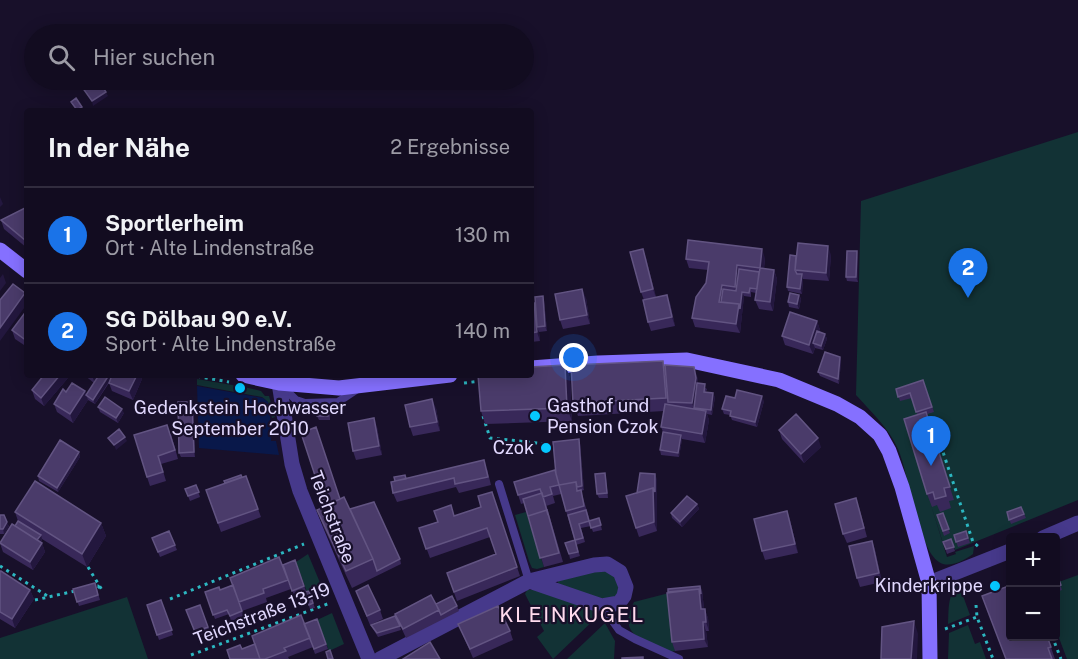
<!DOCTYPE html>
<html lang="de">
<head>
<meta charset="utf-8">
<style>
	:root { --surface:#120c20; --page:#1f1a2d; --text:#f1f3f6; --muted:#9c9ba5; --line:#312c3e; --accent:#1a73e8 }
	body { margin:0; font-family:"Public Sans",sans-serif; background:var(--page); color:var(--text) }
	.controls { position:absolute; right:18px; bottom:18px; display:grid; overflow:hidden; border-radius:6px; box-shadow:0 3px 15px #0003 }
	.controls button { width:54px; height:54px; display:grid; place-items:center; padding:0; border:0; border-bottom:2px solid var(--line); background:var(--surface); color:var(--text); font:30px sans-serif }
	.you { position:absolute; left:574px; top:358px; width:21px; height:21px; margin:-15px; border:4px solid #fff; border-radius:50%; background:#1a73e8; box-shadow:0 0 0 9px #1a73e833 }
	.badge { display:grid; place-items:center; width:39px; height:39px; border-radius:50%; background:var(--accent); color:#fff; font-size:20px; font-weight:700 }
	.pin { position:absolute; translate:-50% -50px; filter:drop-shadow(0 2px 3px #0008) }
	.pin::after { content:''; position:absolute; top:32px; width:21px; height:18px; background:inherit; clip-path:polygon(0 0,100% 0,50% 100%) }
	.list { margin:0; padding:0; list-style:none }
	h2 { display:flex; justify-content:space-between; align-items:center; height:78px; margin:0; padding:0 24px; font-size:26px }
	h2 small { font-size:20px; font-weight:400; color:var(--muted) }
	.list li { display:grid; grid-template-columns:39px 1fr auto; gap:18px; align-items:center; box-sizing:border-box; height:96px; padding:0 24px; border-top:2px solid var(--line) }
	.list b { display:block; font-size:22px; white-space:nowrap }
	.list p { margin:0; font-size:20px; white-space:nowrap; color:var(--muted) }
	.list em { font-size:20px; font-style:normal; color:var(--muted) }
	.icon { flex:none; width:33px; height:33px; fill:none; stroke:currentColor; stroke-width:2; stroke-linecap:round; stroke-linejoin:round }
	.map { position:relative; flex:none; width:1078px; height:659px; overflow:hidden }
	.search { position:absolute; background:var(--surface); box-shadow:0 3px 15px #0003; left:24px; top:24px; width:510px; height:66px; display:flex; align-items:center; gap:15px; box-sizing:border-box; padding:0 21px; border-radius:33px; color:var(--muted); font-size:22px }
	.panel { position:absolute; background:var(--surface); box-shadow:0 3px 15px #0003; left:24px; top:108px; width:510px; height:270px; border-radius:6px }
	.map>svg:first-child { display:block }
</style>
</head>
<body>
<div class="map">
<svg width="1078" height="659" viewBox="0 0 1078 659">
	<rect width="100%" height="100%" fill="#18102a"/>
	<!-- green -->
	<path fill="#123235" d="M1078 132V500L955 550 952 543 944 546 930 502 947 557 956 554 955 552 974 546 973 554C965 560 949 569 939 562 918 549 909 474 898 449 888 427 872 413 856 395L861 201Z
		M197 379 238 386 237 390 243 391 244 387 261 391 265 396H269L275 417 272 418 268 402 262 397 197 385Z
		M526 512 544 567 537 569 532 568 529 561 515 515Z
		M308 554 321 585 307 592 296 562Z
		M603 569H608L621 586 615 597 600 599 558 584V581Z
		M1078 575V659H1067L1056 630V583Z
		M959 585 970 615 948 624C949 611 947 593 959 585Z
		M527 590H537L596 611 599 615 553 659 537 637 544 631 525 594Z
		M669 593 675 651 670 652C645 641 616 636 634 602Z
		M127 597 148 659H0V638Z
		M332 613 344 644 329 651 317 620Z
		M605 623 615 641 614 659H567Z
		M968 625 975 644 980 642 986 659H948L949 633Z"/>
	<!-- water -->
	<path fill="#09184a" d="M197 386 263 398 268 402 272 431 275 435 271 436V441H276L279 455 199 448Z"/>
	<g fill="none" stroke-linecap="round" stroke-linejoin="round">
		<!-- path -->
		<path stroke="#2cb7c1" stroke-width="3" stroke-dasharray="3 4.5" stroke-linecap="butt" d="M190 375 229 382
			M464 383 481 381
			M929 410 973 542 979 547
			M483 416 490 438 547 444
			M0 566 49 597
			M88 567 102 590 98 586 93 587
			M170 599 304 544
			M35 600 75 591
			M976 605 977 617 993 659
			M945 629 977 617
			M1052 636 1061 659
			M191 655 330 603"/>
		<!-- lane -->
		<path stroke="#46398b" stroke-width="8" d="M282 386 296 400 305 403 338 402 356 390
			M499 484 529 581
			M602 606 619 630 635 639 679 659"/>
		<!-- street -->
		<path stroke="#46398b" stroke-width="15" d="M279 383 292 464 300 491 369 659
			M1043 538 1078 523
			M929 583 1010 551
			M380 659 529 581 594 565 607 564 620 572 626 587 624 596 619 603 602 606 529 581"/>
		<!-- secondary -->
		<path stroke="#8570ff" stroke-width="15" d="M0 250 27 271
			M531 368 598 363 687 360 779 380 837 404 860 417 880 435 889 451 902 487 929 583 930 659
			M243 375 279 383 339 388 450 375"/>
	</g>
	<!-- wall -->
	<path fill="#382859" d="M27 207V248L4 229 1 220Z
		M831 255 829 281 803 279 802 294 788 291 787 287 796 256Z
		M858 255V282L847 281 846 277Z
		M646 258 656 297 670 303 675 326 651 331 648 322 644 300 641 292Z
		M765 258 764 269 774 270 777 279 773 311 759 309 755 300 756 293 751 292V297L744 296 740 333 695 327 692 318 706 283 708 270 689 268 686 259Z
		M531 268 534 302H531Z
		M799 295 801 299 799 309 789 307 788 302Z
		M543 296 544 300 547 331 539 332 540 341 531 342V304L536 308Z
		M586 298 590 324 563 329 560 320Z
		M27 310V347L15 339 12 330Z
		M817 321 820 330 819 332 825 334 827 339 823 350 815 348 813 354 785 345 782 336Z
		M840 357 841 361 839 384 820 376 818 372Z
		M565 365 570 378 572 421 485 424 481 411Z
		M665 366 697 376 698 383 707 389 706 392 715 397 712 415 707 414 709 420 705 443 682 439 679 457 661 455 660 450 663 432 661 427 664 411 578 416 573 403Z
		M84 375H140L142 379 133 400 112 391 109 383 111 380 95 404 88 400 73 423 57 412 54 404 85 391 86 395 94 383Z
		M68 378 44 406 35 399 32 390Z
		M923 380 934 412 927 414 954 500 949 501 951 508 940 512 937 505 932 507 927 494 917 414 912 398 900 401 896 389Z
		M735 398 764 401 757 427 732 420 730 415 724 414 722 409Z
		M192 402 193 406 195 457H181L179 453Z
		M98 407 124 413 118 423 100 412Z
		M436 408 440 431 413 436 410 427Z
		M330 413V420H319L317 416Z
		M377 427 382 455 356 460 353 451Z
		M779 430 821 447 804 463 782 439Z
		M171 434 178 459 161 464 166 481 150 486 147 477Z
		M580 443 584 490 581 491 590 521 599 518 602 530 593 532 591 526 581 528 585 542 576 545 561 494 553 496 555 503 546 506V504L563 562 544 567 524 503 521 504 514 482 556 475Z
		M79 452 80 457 58 492 39 481 38 476Z
		M487 469 491 485 459 493 456 487 397 502 393 493 406 478Z
		M246 476 261 517 221 532 206 490Z
		M606 478 608 498H599L597 494Z
		M657 479V531L639 537 636 528 637 493Z
		M196 485 200 497 190 501 185 489Z
		M492 492 520 576 457 601 447 573 496 554 490 537 430 558 419 528 481 507Z
		M340 499 400 559 401 564 352 588 323 526 317 510Z
		M697 504 699 509 682 527 672 518 671 513Z
		M859 507 867 537 847 543 843 534Z
		M1021 507 1026 518 1011 524 1007 512Z
		M787 511 790 520 798 553 765 560 762 551Z
		M15 512 101 523 106 536 87 567 42 539 41 542 42 543 45 552 33 570 3 552 0 543 15 526 18 521Z
		M943 513 950 533 944 536 937 515Z
		M0 515 9 526 4 534H0Z
		M169 531 177 550 160 557 152 538Z
		M966 531 970 543 958 547 954 535Z
		M951 539 955 551 947 554 943 542Z
		M575 540 580 556 570 559 569 554Z
		M872 541 875 550 882 582 860 587 857 578Z
		M279 557 291 589 266 598 267 602 242 611 244 616 231 621 229 614 215 619 205 592 220 590 233 585Z
		M295 560 306 591 294 595 283 565Z
		M0 571 30 590 34 599 15 628 0 619Z
		M1058 577 1062 590 1056 592V578Z
		M95 583 100 600 79 606 73 589Z
		M702 590 704 609 708 618 709 631H706L708 647 675 651 672 642Z
		M309 591 315 608 310 609 304 592Z
		M356 591 380 610 383 619 370 625Z
		M161 600 173 635 159 640 147 605Z
		M436 604 457 606 459 611 406 638 399 623 395 614Z
		M200 605 210 632 197 637 186 610Z
		M301 615 313 647 288 657 289 659H230L242 649 254 644Z
		M317 619 328 649 315 654 304 624Z
		M458 624 510 631 513 640 473 658Z
		M371 625 400 626 401 630 378 637 373 629Z
		M1047 636 1055 659H1005Z"/>
	<!-- shaded-wall -->
	<path fill="#23173e" d="M106 92 108 96 93 106 92 101Z
		M82 107 84 111H78L77 110Z
		M0 197 3 204 0 207Z
		M828 246 831 255 829 281 826 273Z
		M643 249 646 258 656 298 653 289Z
		M762 249 765 258 761 294 760 268Z
		M857 251 858 255V282L856 277Z
		M737 265 740 274 738 295 735 287Z
		M531 268V269L534 302 531 293Z
		M774 270 777 279 773 311 770 302Z
		M3 274 6 283 0 291V278Z
		M802 274 803 279 802 294 800 289Z
		M722 285 725 294 723 306 719 302Z
		M582 289 586 298 590 324 587 315Z
		M742 292 744 296 740 333 736 324 739 304Z
		M25 293 27 297V304L0 341V328Z
		M667 295 670 303 675 326 672 317Z
		M799 295 801 299 799 309 797 304Z
		M543 296 544 300 547 331 545 326Z
		M534 303 537 312V327L539 332 540 341 537 332Z
		M817 321 820 330 816 344 813 343 815 348 813 354 809 345Z
		M825 334 827 339 823 350 821 346Z
		M840 357 841 361 839 384 838 379Z
		M565 365 570 378 572 421 567 408Z
		M694 367 697 376 699 387 694 408 695 412 692 403Z
		M60 375H67L68 378 44 406 41 398Z
		M92 375H102L95 384Z
		M109 375H113L95 404 93 400Z
		M137 375H140L142 379 133 400 129 391Z
		M85 391 88 400 73 423 70 414Z
		M713 393 715 397 712 415 711 410Z
		M762 396 764 401 757 427 755 422Z
		M432 399 436 408 440 431 437 422Z
		M192 402 193 406 195 457 194 452Z
		M122 409 124 413 118 423 116 418Z
		M706 411 709 420 705 443 702 434Z
		M926 412 928 416 954 500 950 487Z
		M374 418 377 427 382 455 379 446Z
		M681 435 682 439 679 457 678 453Z
		M125 437 127 441 116 450 114 445Z
		M818 438 821 447 804 463 801 454Z
		M579 439 580 443 584 490 582 486Z
		M79 452 80 457 58 492 57 488Z
		M655 474 657 479V531L654 522 653 488Z
		M697 504 699 509 682 527 680 522Z
		M787 511 790 520 798 553 795 544Z
		M7 522 9 526 4 534 3 529Z
		M101 523 106 536 87 567 82 554Z
		M41 535 42 539 38 547 36 542Z
		M872 541 875 550 882 582 879 573Z
		M42 543 45 552 33 570 30 562Z
		M700 586 702 590 705 618 701 609Z
		M30 590 34 599 15 628 12 619Z
		M705 609 708 618 709 631 706 622Z
		M914 621 918 634 917 659H911Z
		M703 622 706 631 708 647 704 639Z"/>
	<!-- building -->
	<path fill="#4a3b6a" stroke="#625482" stroke-width="1.5" d="M94 80H98L106 92 92 101 82 87Z
		M76 98 82 107 77 110 71 102Z
		M27 207V239L25 240 1 220Z
		M688 240 762 249 760 268 737 265 735 287 722 285 719 302 739 304 736 324 692 318 696 297 706 283 709 262 686 259Z
		M798 243 828 246 826 273 795 270Z
		M643 249 653 289 641 292 630 252Z
		M847 251H857L856 277H846Z
		M790 255 796 256 795 270 797 274H802L800 289 787 287Z
		M760 268 774 270 770 302 755 300Z
		M739 269 759 272 757 289 750 288 749 293 742 292 740 309 739 304 721 302 723 289 736 291Z
		M13 284 25 293 0 328V300Z
		M582 289 587 315 560 320 555 294Z
		M790 293 799 295 797 304 788 302Z
		M667 295 672 317 648 322 643 300Z
		M543 296 545 326 537 327 535 297Z
		M534 303 537 332 531 333V304Z
		M27 310V341L12 330Z
		M790 312 817 321 809 345 782 336Z
		M817 331 825 334 821 346 813 343Z
		M825 352 840 357 838 379 818 372Z
		M663 361 666 398 573 403 571 365Z
		M565 365 567 408 481 411 478 375H531V367Z
		M665 365 694 367 696 378 692 403 668 402Z
		M44 375H60L41 398 32 390Z
		M99 375H109L93 400 86 395Z
		M112 375H137L129 391 109 383Z
		M923 380 932 407 916 412 910 393 898 397 896 389Z
		M72 383 85 391 70 414 54 404 63 389 66 392Z
		M697 383 705 384 704 392 713 393 711 410 694 408Z
		M737 390 762 396 755 422 730 416 731 411 722 409 726 396 735 398Z
		M105 397 122 409 116 418 98 407Z
		M432 399 437 422 410 427 405 405Z
		M178 402H192L194 452 179 453Z
		M665 404 706 411 702 434 661 427Z
		M317 409H328V416H317Z
		M926 412 950 487 944 488 946 496 935 499 933 492 927 494 904 419Z
		M796 414 818 438 801 454 779 430Z
		M374 418 379 446 353 451 348 423Z
		M167 425 175 450 158 456 163 472 147 477 134 435Z
		M316 427 340 499 325 506 301 433Z
		M119 429 125 437 114 445 108 438Z
		M663 432 681 435 678 453 660 450Z
		M579 439 582 486 577 487 576 482 559 485 556 474 553 442Z
		M60 440 79 452 57 488 38 476Z
		M484 460 488 477 455 484 454 478 393 493 391 482Z
		M555 470 559 485 550 487 552 494 543 497 540 489 518 495 514 482Z
		M605 473 607 493 597 494 595 474Z
		M640 473 655 474V492L653 488 637 493Z
		M241 475 242 477 225 483 224 481Z
		M405 475 406 479 395 481 394 477Z
		M246 476 258 509 218 523 206 490Z
		M35 481 101 523 82 554 15 512Z
		M576 482 577 491 581 490 584 506 566 511 559 485Z
		M196 485 199 492 188 496 185 489Z
		M653 488 654 522 636 528 626 496Z
		M492 492 517 567 454 592 447 573 496 554 487 528 426 549 419 528 438 522 434 511 451 505 454 516 481 507 478 496Z
		M542 493 548 515 547 510 528 516 523 499Z
		M687 496 697 504 680 522 671 513Z
		M344 497 373 559 346 571 317 510Z
		M856 498 864 528 843 534 835 504Z
		M374 502 400 559 377 571 373 559 350 509Z
		M1021 507 1024 514 1009 520 1007 512Z
		M547 510 559 553 540 558 528 516Z
		M586 510 589 521 599 518 601 525 591 528 589 521 579 524 583 538 575 540 568 515Z
		M787 511 795 544 762 551 754 519Z
		M943 513 949 529 943 531 937 515Z
		M0 515H4L7 522 3 529H0Z
		M18 521 41 535 37 540 15 526Z
		M12 524 42 543 30 562 0 543Z
		M169 531 175 545 158 552 152 538Z
		M966 531 968 538 956 542 954 535Z
		M951 539 954 547 946 549 943 542Z
		M575 540 578 552 569 554 565 543Z
		M872 541 879 573 857 578 849 546Z
		M279 557 288 580 263 589 264 593 239 602 230 578Z
		M295 560 304 586 292 591 283 565Z
		M0 571H1L30 590 12 619 0 612Z
		M1058 577 1061 585 1056 587V578Z
		M95 583 98 595 77 602 73 589Z
		M233 585 242 611 230 616 227 610 213 615 205 592 219 587 220 590Z
		M368 585 380 610 367 616 356 591Z
		M1011 585V636H1047L1051 647 1048 648 1052 659H1006L982 596Z
		M700 586 701 594 699 589 668 592V589Z
		M699 589 701 609H705L706 622H703L704 639 672 642 667 593Z
		M309 591 313 603 309 605 304 592Z
		M431 595 439 610 403 629 395 614Z
		M452 596 457 606 441 615 436 604Z
		M161 600 172 630 157 635 147 605Z
		M200 605 208 627 195 632 186 610Z
		M498 606 510 631 470 649 458 624Z
		M301 615 310 638 284 648 286 651 265 659H260L252 636Z
		M395 616 400 626 377 633 371 625Z
		M317 619 326 644 314 649 304 624Z
		M914 621 911 659H881L882 627Z
		M430 642 440 659H403Z
		M255 644 260 659H230L227 650 240 645 242 649Z
		M330 650 333 659H328L326 652Z
		M643 657V659H622V658Z"/>
	<!-- markers -->
	<g fill="#05c7ff" stroke="#18102a" stroke-width="2">
		<circle cx="240" cy="388" r="6"/>
		<circle cx="535" cy="416" r="6"/>
		<circle cx="546" cy="448" r="6"/>
		<circle cx="995" cy="586" r="6"/>
	</g>
	<g text-anchor="middle" stroke-width="4.5" stroke-linejoin="round" paint-order="stroke">
		<!-- poi labels -->
		<g font-size="18" fill="#e2d9ff" stroke="#18102a" text-anchor="end">
			<text x="547" y="412" text-anchor="start">Gasthof und<tspan x="547" dy="21">Pension Czok</tspan></text>
			<text x="240" y="414" text-anchor="middle">Gedenkstein Hochwasser<tspan x="240" dy="21">September 2010</tspan></text>
			<text x="534" y="454">Czok</text>
			<text x="983" y="592">Kinderkrippe</text>
		</g>
		<!-- street labels -->
		<g font-size="18" fill="#e2d9ff" stroke="#18102a">
			<text transform="translate(332 517) rotate(69)" y="6">Teichstraße</text>
			<text transform="translate(262 614) rotate(-21)" y="6">Teichstraße 13-19</text>
		</g>
		<!-- quarter labels -->
		<g font-size="21" letter-spacing="1.5" fill="#ffdbee" stroke="#18102a">
			<text x="572" y="622">KLEINKUGEL</text>
		</g>
	</g>
</svg>
<div class="controls">
<button>+</button>
<button>−</button>
</div>
<div class="you"></div>
<div class="pin badge" style="left:931px;top:466px">1</div>
<div class="pin badge" style="left:968px;top:298px">2</div>
<div class="search"><svg class="icon" aria-label="search" viewBox="0 0 24 24"><circle cx="10" cy="10" r="6"/><path d="M15 15l6 6"/></svg>Hier suchen</div>
<section class="panel">
<h2>In der Nähe<small>2 Ergebnisse</small></h2>
<ul class="list">
<li><span class="badge">1</span><div><b>Sportlerheim</b><p>Ort · Alte Lindenstraße</p></div><em>130 m</em></li>
<li><span class="badge">2</span><div><b>SG Dölbau 90 e.V.</b><p>Sport · Alte Lindenstraße</p></div><em>140 m</em></li>
</ul>
</section>
</div>
</body>
</html>
